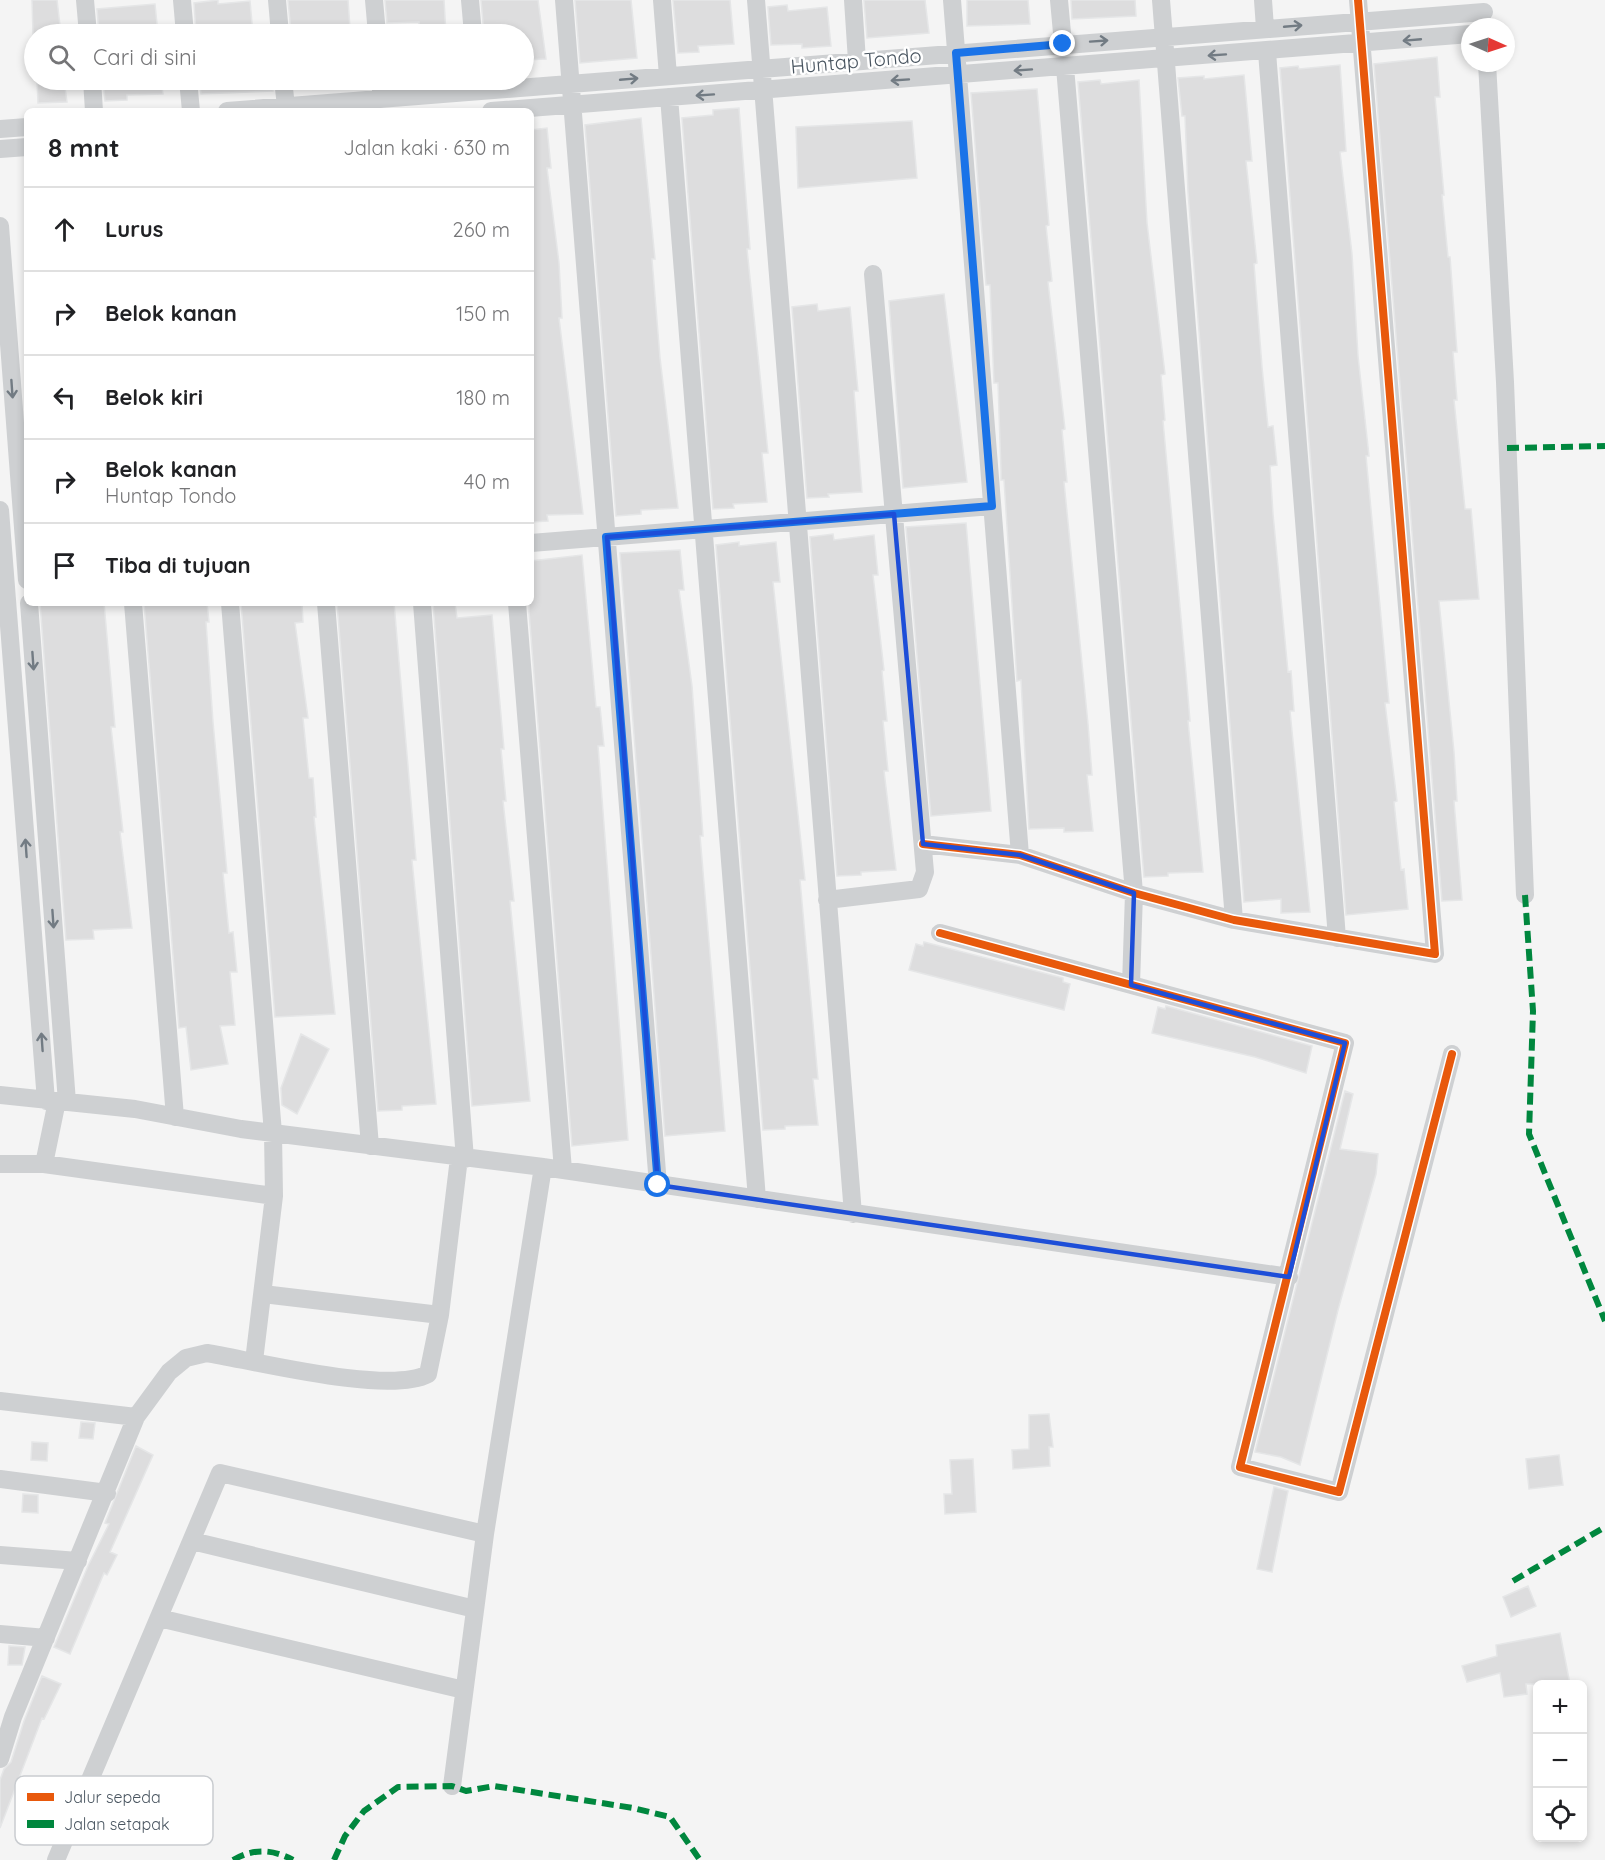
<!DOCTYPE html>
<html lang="id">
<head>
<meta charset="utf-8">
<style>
	:root { --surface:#fff; --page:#f6f6f6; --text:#202124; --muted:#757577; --line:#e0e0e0 }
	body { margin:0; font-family:Quicksand,sans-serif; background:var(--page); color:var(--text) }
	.controls { position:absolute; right:18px; bottom:18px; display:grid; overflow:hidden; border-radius:9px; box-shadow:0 3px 9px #0003 }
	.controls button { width:54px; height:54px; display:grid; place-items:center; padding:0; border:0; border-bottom:2px solid var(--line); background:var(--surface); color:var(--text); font:30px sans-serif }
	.compass { position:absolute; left:1461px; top:18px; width:54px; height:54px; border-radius:50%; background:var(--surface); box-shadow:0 3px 9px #0003; rotate:93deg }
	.stop { position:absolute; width:18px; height:18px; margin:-14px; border:4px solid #1a73e8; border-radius:50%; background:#fff }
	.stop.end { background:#1a73e8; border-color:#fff; box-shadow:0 2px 6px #0008 }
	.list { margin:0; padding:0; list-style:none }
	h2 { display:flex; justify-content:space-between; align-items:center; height:78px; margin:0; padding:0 24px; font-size:26px }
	h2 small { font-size:20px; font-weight:400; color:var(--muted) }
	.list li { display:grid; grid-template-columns:39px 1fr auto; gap:18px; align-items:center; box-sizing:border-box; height:84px; padding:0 24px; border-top:2px solid var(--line) }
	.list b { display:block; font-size:22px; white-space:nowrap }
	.list p { margin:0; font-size:20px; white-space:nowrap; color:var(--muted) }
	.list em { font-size:20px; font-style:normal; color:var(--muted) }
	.icon { flex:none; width:33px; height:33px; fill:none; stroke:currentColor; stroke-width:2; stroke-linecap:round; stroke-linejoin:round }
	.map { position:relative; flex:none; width:1605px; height:1860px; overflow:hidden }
	.search { position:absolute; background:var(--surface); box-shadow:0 3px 9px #0003; left:24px; top:24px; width:510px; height:66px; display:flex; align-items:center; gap:15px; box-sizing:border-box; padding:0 21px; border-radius:33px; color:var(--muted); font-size:22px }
	.panel { position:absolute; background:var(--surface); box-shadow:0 3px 9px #0003; left:24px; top:108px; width:510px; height:498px; border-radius:9px }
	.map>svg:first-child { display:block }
</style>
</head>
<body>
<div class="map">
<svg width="1605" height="1860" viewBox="0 0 1605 1860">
	<rect width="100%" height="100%" fill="#f4f4f4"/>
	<!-- building -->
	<path fill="#ddddde" stroke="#e5e6e7" stroke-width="1.5" d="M32 0H57L61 34H33Z
		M218 0V4L250 1 253 34H196L194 3Z
		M288 0H348L350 28 291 32Z
		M385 0H444L446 34H419V22L387 23Z
		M481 0H538L546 59 524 60V34H484Z
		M575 0H631L637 58 580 63Z
		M673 0H730L734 44 698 46 699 52 678 53Z
		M864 0H925L929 33 867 38Z
		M967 0H1028L1030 24 967 26Z
		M1071 0H1135L1136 16 1072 19Z
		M155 4 158 34H99L97 9Z
		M787 5 788 11 827 7 831 46 802 48V44L771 45 768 7Z
		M1437 57 1440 97H1435L1444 195H1442L1448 257H1450L1457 352H1453L1457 400H1454L1465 509H1471L1479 599 1439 601 1454 752 1457 801H1454L1462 900 1442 901 1374 64Z
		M1340 65 1346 151 1340 152 1352 254 1358 356 1369 456H1366L1389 703H1385L1397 801 1394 802 1401 870 1404 869 1408 909 1346 915 1280 68 1298 66 1299 69Z
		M1244 75 1252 161H1246L1257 263 1254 264 1262 367 1268 427 1273 426 1277 465 1270 466 1273 514 1288 672 1291 671 1294 711H1290L1310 912 1281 913V899L1244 902 1188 192 1185 116H1182L1178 78 1204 76V79Z
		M37 80H64L67 102 38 103Z
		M103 80H161L163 94 127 95V100L105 101Z
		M199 80H272L273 91 201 94Z
		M1100 80 1101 84 1139 80 1147 223 1165 374 1161 375 1165 420 1163 421 1186 673 1190 721H1188L1203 872 1168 873V876L1144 877 1078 82Z
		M1037 89 1049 225 1046 226 1052 281 1048 282 1065 429 1062 430 1067 482H1064L1088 724 1092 775H1087L1093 831 1064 832V828L1029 829 1021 680 1017 681 1004 480H1001V471L998 383H994L990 285H986L972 105 971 93Z
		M739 108 750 249H747L768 453H762L767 502 733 504 734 508 713 509 682 118 713 115V110Z
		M641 118 655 259H652L660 358 678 508 641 510V514L616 516 585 125Z
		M912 121 917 178 798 188 796 127Z
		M547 128 551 168H547L559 263 562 318H559L583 514 547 515 548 521 531 522V130Z
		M944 294 967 482 903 488 889 301Z
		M817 304 818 311 850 307 858 391H854L862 492 828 494 829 497 807 498 792 307Z
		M966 523 991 811 931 816 906 527Z
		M833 534 834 540 874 535 878 575H873L884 670 882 671 887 721H883L888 771H884L896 870 861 872V875L837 876 810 537Z
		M739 542V546L776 542 780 582H773L805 880H800L818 1079H813L818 1125 785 1126V1129L763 1130 716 545Z
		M680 550 684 590H679L692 686 703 836H700L725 1131 665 1136 620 553Z
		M582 555 596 707H600L604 746H598L628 1140 572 1146 529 612 531 561Z
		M40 603H104L115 727H111L123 832H120L132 928 93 930 94 939 66 940Z
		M144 603H207L209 622H206L213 722 227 873H223L229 933 233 932 237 972H230L235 1025 220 1026 228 1064 191 1070 186 1027 179 1028Z
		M241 603H302L303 622 295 623 308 718H303L309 778H313L316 817H314L335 1014 275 1017Z
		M337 603H394L416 860H412L436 1104 402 1106V1110L378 1111Z
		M433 603H455L457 618 492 615 504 749H501L506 801H503L514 901H510L530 1101 472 1106Z
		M924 942 1063 978V982L1070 984 1064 1010 909 970 916 944 923 946Z
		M1166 1006 1312 1046 1306 1073 1255 1057 1152 1033 1158 1007 1165 1009Z
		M301 1034 329 1049 297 1114 282 1105 281 1088Z
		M1345 1091 1353 1094 1340 1149 1378 1154 1376 1174 1338 1310 1300 1465 1281 1457 1255 1452Z
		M1049 1414 1053 1447H1049L1050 1466 1013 1469 1012 1450 1029 1449V1415Z
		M81 1422 95 1423 93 1439 79 1438Z
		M32 1442 48 1443 47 1461 31 1460Z
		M136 1446 153 1455 110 1552 117 1555 107 1575 104 1573 70 1654 54 1647 88 1566 109 1524 105 1523Z
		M1559 1455 1563 1485 1529 1489 1526 1459Z
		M973 1459 976 1512 945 1514 944 1494H952L950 1460Z
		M1274 1487 1288 1491 1272 1572 1257 1569Z
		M23 1494 38 1495V1513L22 1512Z
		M1528 1586 1536 1606 1511 1617 1503 1597Z
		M1560 1633 1570 1684H1526L1527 1694 1504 1697 1500 1673 1467 1682 1462 1666 1497 1656 1496 1645Z
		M9 1646 25 1647 22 1665H8Z
		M42 1676 61 1684 44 1719 42 1718 0 1828V1780L4 1769 11 1762 24 1721Z"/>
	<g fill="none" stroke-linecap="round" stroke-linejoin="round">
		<!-- minor -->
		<path stroke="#ced0d2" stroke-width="18" d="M85 0 88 34
			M182 0 185 34
			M277 0 280 34
			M374 0 377 34
			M470 0 473 34
			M564 0 658 1185
			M662 0 668 76
			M756 0 853 1214
			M853 0 857 61
			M952 0 1020 855
			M1059 0 1063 44
			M1161 0 1234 920
			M1263 0 1265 28
			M1267 52 1337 938
			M1487 63 1505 382 1525 895
			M1065 67 1134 893 1131 985
			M92 80 94 111
			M188 80 191 111
			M283 80 286 106
			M380 80 383 111
			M669 97 757 1199
			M227 111 1484 12
			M491 111 1470 34
			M0 129 27 127
			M0 149 27 147
			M0 226 27 580
			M0 510 46 1101
			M531 543 992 506
			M29 603 67 1102
			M133 603 175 1117
			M326 603 370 1146
			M422 603 465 1159
			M517 603 563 1170
			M923 844 1020 855 1134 893 1234 920 1435 954 1358 0
			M827 900 919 889 925 872 873 274
			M940 933 1345 1043 1240 1467 1339 1492 1452 1054
			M0 1095 135 1109 241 1129 543 1167 1289 1277
			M0 1164H44L274 1196 273 1133 230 603
			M44 1164 57 1101
			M263 1294 440 1315
			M254 1361 274 1196
			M0 1401 136 1417
			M0 1479 107 1493
			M192 1541 475 1609
			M0 1555 78 1561
			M159 1618 464 1690
			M0 1634 46 1638
			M0 1759 13 1717 136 1417 169 1372 186 1358 207 1353C255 1361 389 1395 428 1374L440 1315 459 1158
			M452 1786 485 1534 543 1167
			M56 1860 220 1473 485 1534"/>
		<!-- quiet -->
		<path stroke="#00873e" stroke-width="6" stroke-dasharray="12 6" stroke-linecap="butt" d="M1507 448 1605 446
			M1525 895 1533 1011 1529 1134 1605 1321
			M1513 1581 1605 1527
			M233 1860C254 1848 272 1849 293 1860
			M334 1860 345 1836 364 1811 398 1787 452 1786 466 1791 494 1786 633 1808 670 1817 700 1860"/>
		<defs>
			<path id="cycleway" d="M923 844 1020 855 1134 893 1234 920 1435 954 1358 0
				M940 933 1345 1043 1240 1467 1339 1492 1452 1054"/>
		</defs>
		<!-- cycleway casing -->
		<use href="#cycleway" stroke="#fff" stroke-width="11"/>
		<!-- cycleway -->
		<use href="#cycleway" stroke="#e8590c" stroke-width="8"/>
	</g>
	<!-- one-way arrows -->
	<defs><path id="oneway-shaft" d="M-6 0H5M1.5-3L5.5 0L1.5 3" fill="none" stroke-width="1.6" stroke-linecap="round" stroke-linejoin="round" transform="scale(1.5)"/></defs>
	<g stroke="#727b83">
		<use href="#oneway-shaft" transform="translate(1293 26) rotate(-5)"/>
		<use href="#oneway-shaft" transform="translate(1412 40) rotate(175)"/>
		<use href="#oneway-shaft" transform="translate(1099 41) rotate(-4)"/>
		<use href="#oneway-shaft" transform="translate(1217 55) rotate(176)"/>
		<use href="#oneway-shaft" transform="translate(1023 70) rotate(176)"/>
		<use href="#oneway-shaft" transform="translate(629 79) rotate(-5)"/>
		<use href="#oneway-shaft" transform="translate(900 80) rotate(176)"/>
		<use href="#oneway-shaft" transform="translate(705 95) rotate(176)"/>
		<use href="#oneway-shaft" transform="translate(12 389) rotate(86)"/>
		<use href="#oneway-shaft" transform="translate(33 661) rotate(86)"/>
		<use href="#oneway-shaft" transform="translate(26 848) rotate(-94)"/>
		<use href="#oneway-shaft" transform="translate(53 919) rotate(86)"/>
		<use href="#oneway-shaft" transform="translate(42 1042) rotate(-94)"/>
	</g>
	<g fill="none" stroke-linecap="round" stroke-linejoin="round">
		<!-- route -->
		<path stroke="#1a73e8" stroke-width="8" d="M658 1185 606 537 992 506 956 53 1063 44"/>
	</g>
	<!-- marked area -->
	<path fill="none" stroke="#1d4ed8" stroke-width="4.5" stroke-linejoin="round" d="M894 514 923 844 1020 855 1134 893 1131 985 1345 1043 1289 1277 658 1185 607 537Z"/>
	<g text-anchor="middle" stroke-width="5" stroke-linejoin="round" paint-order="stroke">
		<!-- street labels -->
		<g font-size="20" fill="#4a5661" stroke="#fff">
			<text transform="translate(856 61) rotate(-5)" y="7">Huntap Tondo</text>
		</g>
	</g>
	<!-- legend -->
	<rect x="15" y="1776" width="198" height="69" rx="9" fill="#fff" stroke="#c9ccd0" stroke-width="1.5"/>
	<rect x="27" y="1793" width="27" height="8" fill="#e8590c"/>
	<rect x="27" y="1820" width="27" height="8" fill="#00873e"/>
	<g font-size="16" fill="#4a5661">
		<text x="64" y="1803">Jalur sepeda</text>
		<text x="64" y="1830">Jalan setapak</text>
	</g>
</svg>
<div class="controls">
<button>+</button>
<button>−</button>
<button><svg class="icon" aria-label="locate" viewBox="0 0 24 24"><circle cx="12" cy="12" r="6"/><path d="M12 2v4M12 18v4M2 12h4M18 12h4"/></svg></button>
</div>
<svg class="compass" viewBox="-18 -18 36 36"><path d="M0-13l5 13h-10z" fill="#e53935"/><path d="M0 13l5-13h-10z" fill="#757577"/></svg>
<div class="stop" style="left:658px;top:1185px"></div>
<div class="stop end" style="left:1063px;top:44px"></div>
<div class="search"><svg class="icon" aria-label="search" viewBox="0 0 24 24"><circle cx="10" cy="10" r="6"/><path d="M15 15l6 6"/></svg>Cari di sini</div>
<section class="panel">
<h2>8 mnt<small>Jalan kaki · 630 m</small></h2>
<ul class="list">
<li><svg class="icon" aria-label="ahead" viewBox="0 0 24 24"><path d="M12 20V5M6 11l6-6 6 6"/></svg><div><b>Lurus</b></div><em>260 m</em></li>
<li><svg class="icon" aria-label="right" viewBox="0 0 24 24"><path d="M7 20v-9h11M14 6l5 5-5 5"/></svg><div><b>Belok kanan</b></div><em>150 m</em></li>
<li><svg class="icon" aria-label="left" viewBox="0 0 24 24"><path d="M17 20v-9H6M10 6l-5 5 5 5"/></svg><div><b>Belok kiri</b></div><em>180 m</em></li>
<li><svg class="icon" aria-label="right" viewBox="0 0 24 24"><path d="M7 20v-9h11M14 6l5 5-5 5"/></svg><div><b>Belok kanan</b><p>Huntap Tondo</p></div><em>40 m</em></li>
<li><svg class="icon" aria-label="arrive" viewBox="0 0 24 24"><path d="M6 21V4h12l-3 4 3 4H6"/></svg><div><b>Tiba di tujuan</b></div></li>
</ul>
</section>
</div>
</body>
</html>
